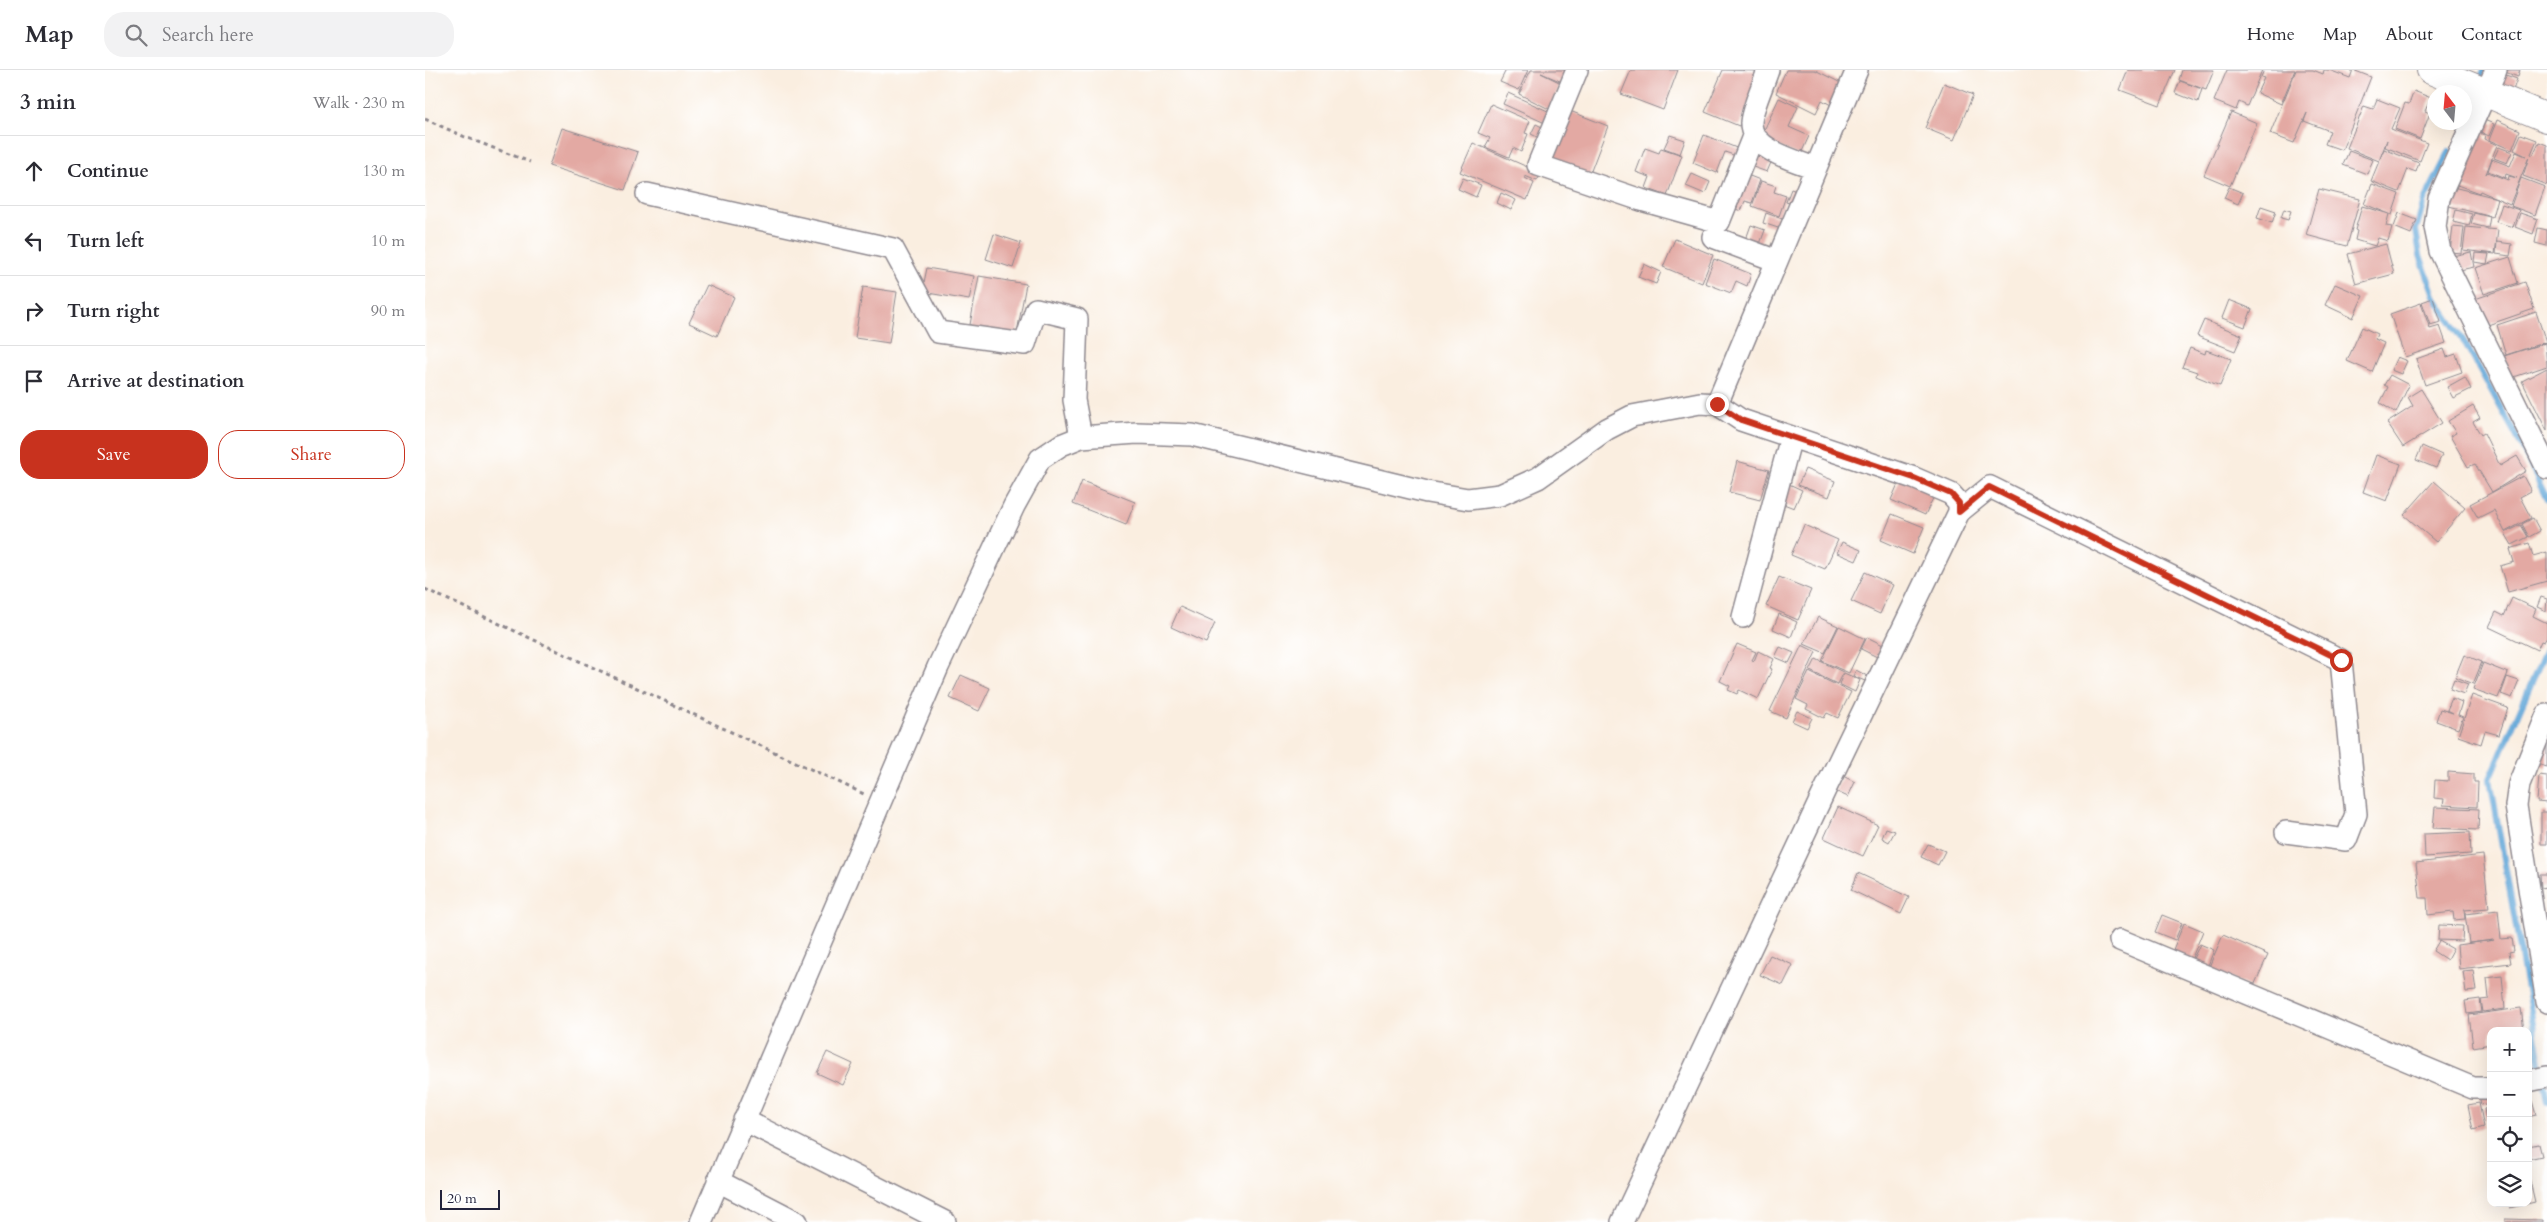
<!DOCTYPE html>
<html lang="en">
<head>
<meta charset="utf-8">
<style>
	:root { --surface:#fff; --page:#f2f2f3; --text:#2b2b33; --muted:#7c7c81; --line:#e1e1e2; --accent:#c8321e }
	body { margin:0; font-family:Cardo,serif; background:var(--page); color:var(--text) }
	.controls { position:absolute; right:15px; bottom:15px; display:grid; overflow:hidden; border-radius:10px; box-shadow:0 5px 20px #0002 }
	.controls button { width:45px; height:45px; display:grid; place-items:center; padding:0; border:0; border-bottom:1px solid var(--line); background:var(--surface); color:var(--text); font:25px sans-serif }
	.compass { position:absolute; left:2002px; top:15px; width:45px; height:45px; border-radius:50%; background:var(--surface); box-shadow:0 5px 20px #0002; rotate:344deg }
	.scale { position:absolute; left:15px; bottom:12px; width:60px; box-sizing:border-box; padding-left:5px; border:2px solid #22223b; border-top:0; font-size:14px; line-height:18px; white-space:nowrap; color:#22223b; -webkit-text-stroke:4px #fff; paint-order:stroke }
	.stop { position:absolute; width:15px; height:15px; margin:-11px; border:4px solid #c8321e; border-radius:50%; background:#fff }
	.stop.end { background:#c8321e; border-color:#fff; box-shadow:0 1px 5px #0008 }
	.list { margin:0; padding:0; list-style:none }
	h2 { display:flex; justify-content:space-between; align-items:center; height:65px; margin:0; padding:0 20px; font-size:21px }
	h2 small { font-size:16px; font-weight:400; color:var(--muted) }
	.list li { display:grid; grid-template-columns:32px 1fr auto; gap:15px; align-items:center; box-sizing:border-box; height:70px; padding:0 20px; border-top:1px solid var(--line) }
	.list b { display:block; font-size:19px; white-space:nowrap }
	.list em { font-size:16px; font-style:normal; color:var(--muted) }
	.actions { display:flex; gap:10px; padding:15px 20px }
	.actions a { flex:1; padding:11px 0; border:1px solid var(--accent); border-radius:20px; text-align:center; font-size:18px; color:var(--accent) }
	.actions .main { background:var(--accent); color:#fff }
	.icon { flex:none; width:28px; height:28px; fill:none; stroke:currentColor; stroke-width:2; stroke-linecap:round; stroke-linejoin:round }
	.map { position:relative; flex:none; width:2122px; height:1152px; overflow:hidden }
	header { display:flex; align-items:center; gap:30px; box-sizing:border-box; height:70px; padding:0 25px; background:var(--surface); border-bottom:1px solid var(--line) }
	header strong { font-size:24px }
	nav { display:flex; gap:28px; margin-inline-start:auto; font-size:18px }
	.search { width:350px; height:45px; background:var(--page); display:flex; align-items:center; gap:12px; box-sizing:border-box; padding:0 18px; border-radius:20px; color:var(--muted); font-size:19px }
	main { display:flex }
	aside { flex:1; background:var(--surface) }
	.map>svg:first-child { display:block }
</style>
</head>
<body>
<header>
<strong>Map</strong>
<div class="search"><svg class="icon" aria-label="search" viewBox="0 0 24 24"><circle cx="10" cy="10" r="6"/><path d="M15 15l6 6"/></svg>Search here</div>
<nav><a>Home</a><a>Map</a><a>About</a><a>Contact</a></nav>
</header>
<main>
<aside>
<h2>3 min<small>Walk · 230 m</small></h2>
<ul class="list">
<li><svg class="icon" aria-label="ahead" viewBox="0 0 24 24"><path d="M12 20V5M6 11l6-6 6 6"/></svg><div><b>Continue</b></div><em>130 m</em></li>
<li><svg class="icon" aria-label="left" viewBox="0 0 24 24"><path d="M17 20v-9H6M10 6l-5 5 5 5"/></svg><div><b>Turn left</b></div><em>10 m</em></li>
<li><svg class="icon" aria-label="right" viewBox="0 0 24 24"><path d="M7 20v-9h11M14 6l5 5-5 5"/></svg><div><b>Turn right</b></div><em>90 m</em></li>
<li><svg class="icon" aria-label="arrive" viewBox="0 0 24 24"><path d="M6 21V4h12l-3 4 3 4H6"/></svg><div><b>Arrive at destination</b></div></li>
</ul>
<div class="actions"><a class="main">Save</a><a>Share</a></div>
</aside>
<div class="map">
<svg width="2122" height="1152" viewBox="0 0 2122 1152">
	<rect width="100%" height="100%" fill="#fff"/>
	<filter id="ink" filterUnits="userSpaceOnUse"><feTurbulence type="fractalNoise" baseFrequency=".02" numOctaves="2"/><feDisplacementMap in="SourceGraphic" scale="10" xChannelSelector="R" yChannelSelector="G"/><feConvolveMatrix kernelMatrix="1 2 1 2 8 2 1 2 1" color-interpolation-filters="sRGB"/></filter>
	<filter id="wash" filterUnits="userSpaceOnUse"><feTurbulence type="fractalNoise" baseFrequency=".0096" numOctaves="4" result="noise"/><feDisplacementMap in="SourceGraphic" scale="20" xChannelSelector="R" yChannelSelector="G"/><feGaussianBlur stdDeviation="1.12" result="paint"/><feColorMatrix in="noise" values="0 0 0 0 0 0 0 0 0 0 0 0 0 0 0 0 0 1.4 0 .05"/><feComposite in="paint" operator="in"/></filter>
	<g filter="url(#wash)">
		<rect width="100%" height="100%" fill="#faeee0"/>
		<g fill="none" stroke-linecap="round" stroke-linejoin="round">
			<!-- stream -->
			<path stroke="#63a7d8" stroke-width="6" d="M2054 13 2059 0
				M2024 82 1999 131 1991 160 1995 185 2010 228 2040 273 2093 369 2122 430
				M2122 577 2065 709 2122 1033"/>
		</g>
		<g id="blocks">
			<!-- building -->
			<path fill="#e3a9a3" d="M1081 0H1103L1094 20 1075 12Z
				M1106 0H1143L1137 12 1116 3 1136 13 1124 39 1094 24Z
				M1206 0H1253L1238 40 1196 24Z
				M1298 0 1333 1 1331 16 1314 56 1280 42Z
				M1361 0H1390L1416 13 1406 35 1397 30 1391 43 1351 23Z
				M1703 0H1750L1735 35 1695 20Z
				M1757 0H1789L1781 20 1754 10Z
				M1802 0H1837L1822 36 1814 32 1811 40 1789 31Z
				M1839 0H1870L1856 34 1832 23 1839 8 1836 7Z
				M1871 0H1888L1898 4 1899 0H1904L1925 8 1928 0 1946 7 1917 80 1900 74 1905 61 1879 51 1882 43 1869 73 1845 64Z
				M2081 0H2095L2093 7 2080 2Z
				M2075 3 2092 9 2088 20 2071 14Z
				M1755 11 1777 19 1773 32 1750 23Z
				M1519 13 1548 25 1529 70 1500 58Z
				M1989 21 2006 28 2000 41 2005 43 1995 69 1970 59 1980 33 1984 34Z
				M1083 23 1125 42 1120 53 1078 34Z
				M1354 28 1373 37 1364 57 1384 66 1375 86 1335 69Z
				M1952 29 1975 38 1966 59 2002 73 1995 91 1960 77 1962 70 1954 91 1922 78 1939 36 1948 39Z
				M1066 34 1105 51 1100 63 1103 64 1096 82 1088 78 1084 87 1060 77 1065 68 1053 63Z
				M1140 39 1183 56 1164 106 1125 91Z
				M1806 42 1832 53 1805 116 1779 105Z
				M2054 48 2069 54 2064 66 2049 59Z
				M2072 50 2095 60 2087 80 2064 70Z
				M1111 54 1119 58 1114 68 1106 64Z
				M137 58 213 82 200 120 124 96Z
				M2048 61 2060 65 2059 69 2072 75 2061 104 2062 102 2083 110 2084 106 2092 108 2081 104 2080 108 2063 101 2067 89 2085 96 2091 82 2101 86 2089 80 2096 64 2112 70 2106 84 2108 85 2114 72 2122 75V115L2098 106 2104 87 2085 134 2055 121 2054 123 2032 115 2039 96Z
				M1245 65 1260 70 1255 84 1239 78Z
				M1279 65 1314 79 1311 86 1300 82 1292 103 1268 93Z
				M1048 73 1116 103 1112 111 1100 106V108L1109 113 1102 130 1035 102Z
				M2074 77 2087 82 2082 93 2069 88Z
				M1220 78 1234 83 1236 78 1257 85 1242 126 1221 118 1225 107 1211 102Z
				M1959 79 1994 93 1991 102 1983 99 1974 122 1946 111Z
				M1924 81 1948 90 1942 104 1918 95Z
				M1332 85 1347 90 1342 102 1328 97Z
				M1317 103 1335 110 1327 133 1320 131 1316 141 1305 137Z
				M1267 104 1285 112 1280 124 1261 116Z
				M1038 108 1056 115 1051 127 1033 119Z
				M2096 108 2120 117 2110 145 2086 136Z
				M1336 111 1351 116 1349 122 1361 126 1354 146 1327 136Z
				M1947 114 1974 124 1967 145 1939 134Z
				M1804 117 1818 123 1813 134 1799 128Z
				M2028 117 2072 128 2067 147 2024 136Z
				M1366 119 1374 122 1369 135 1361 132Z
				M1894 119 1935 129 1922 176 1881 165Z
				M1076 123 1091 130 1086 140 1072 133Z
				M2077 134 2094 140 2088 157 2071 152Z
				M1836 136 1851 141 1847 153 1832 148Z
				M1937 136 1964 144 1961 156 1967 157 1963 171 1953 168 1950 176 1930 170 1932 161 1930 160Z
				M1859 139 1866 141 1863 150 1856 148Z
				M2031 140 2047 144 2044 156 2028 152Z
				M1341 143 1360 150 1356 159 1338 153Z
				M1974 143 1992 150 1986 164 1969 157Z
				M2049 143 2065 147 2063 158 2046 154Z
				M2095 143 2113 149 2108 164 2090 157Z
				M1326 155 1340 160 1335 174 1321 169Z
				M2028 156 2039 157 2036 183 2025 182Z
				M2041 157 2073 160 2070 184 2038 180Z
				M2113 158 2122 160V176L2110 173Z
				M569 164 596 173 588 198 561 189Z
				M1250 169 1288 185 1277 213 1238 197Z
				M2072 172 2087 174 2085 186 2071 184Z
				M1961 174 1969 204 1931 214 1923 184Z
				M2046 182 2049 197 2030 201 2027 186Z
				M2050 183 2064 184 2062 194 2049 192Z
				M2085 187 2093 213 2059 224 2050 198Z
				M1289 189 1326 204 1322 216 1311 211 1306 223 1280 213Z
				M1219 194 1236 202 1231 214 1213 207Z
				M502 198 549 206 544 230 497 222Z
				M554 206 601 214 591 268 544 260Z
				M2100 212 2109 239 2057 257 2047 230Z
				M1910 214 1938 226 1928 248 1900 235Z
				M282 215 309 227 292 266 264 253Z
				M438 217 472 222 464 273 430 268Z
				M2008 228 2016 252 2005 255 1997 232Z
				M1804 230 1827 239 1820 257 1797 248Z
				M1996 233 2005 259 2015 256 2021 273 1980 287 1965 244Z
				M2111 242 2121 272 2081 285 2072 255Z
				M1779 250 1817 265 1810 281 1772 266Z
				M1937 257 1952 264 1950 269 1959 273 1947 302 1922 291Z
				M2120 273 2122 296 2086 308 2079 286Z
				M1765 278 1780 284 1781 280 1806 289 1795 316 1771 306 1772 302 1757 297Z
				M2019 279 2022 287 2031 284 2037 302 2000 315 1991 289Z
				M1972 287 1982 291 1976 304 1966 300Z
				M2122 298V361L2097 311Z
				M1965 305 1984 315 1971 343 1955 333 1963 317 1959 315Z
				M2040 307 2046 319 2028 328 2022 317Z
				M1996 319 2017 353 1978 377 1962 353 1988 336 1983 327Z
				M2048 336 2055 348 2048 352 2056 365 2059 363 2075 396 2092 386 2101 401 2067 422 2050 394 2043 397 2025 366 2031 363 2023 351Z
				M1997 376 2017 385 2011 398 1991 390Z
				M1951 385 1976 394 1962 431 1938 422Z
				M1312 391 1344 400 1335 430 1304 422Z
				M1380 399 1410 411 1404 427 1373 415Z
				M2098 406 2106 421 2095 427 2106 448 2080 462 2069 440 2053 448 2045 434Z
				M1476 407 1511 422 1500 445 1466 430Z
				M657 411 710 432 701 455 648 434Z
				M2009 411 2040 438 2011 472 1979 445Z
				M1364 414 1377 420 1369 438 1356 433Z
				M1467 444 1499 457 1488 484 1456 470Z
				M2108 448 2115 461 2104 467 2097 454Z
				M1379 455 1413 470 1400 499 1366 485Z
				M2096 455 2103 467 2087 475 2080 463Z
				M1417 472 1436 480 1431 491 1412 483Z
				M2104 473 2108 486 2122 482V511L2083 522 2075 496 2089 492 2085 479Z
				M1440 502 1468 515 1455 544 1426 531Z
				M1354 507 1386 520 1373 550 1341 536Z
				M2116 527 2122 529 2121 541 2112 537Z
				M2087 528 2111 539 2108 546 2122 553V567L2119 572 2116 571 2112 580 2064 557 2071 542 2079 546Z
				M755 537 790 553 781 573 746 557Z
				M1354 544 1372 552 1366 567 1348 559Z
				M1393 547 1413 556 1400 583 1379 574Z
				M1414 556 1440 569 1424 603 1397 591Z
				M1442 567 1458 575 1452 587 1436 579Z
				M1312 574 1331 582 1327 590 1329 591 1333 581 1349 589 1345 598 1347 599 1333 629 1314 620 1312 624 1303 620 1305 616 1295 611Z
				M1377 575 1391 582 1361 648 1345 641Z
				M1355 577 1369 583 1364 593 1350 587Z
				M2039 585 2057 592 2048 614 2030 607Z
				M1391 589 1418 602 1412 614 1385 601Z
				M2058 593 2083 603 2073 628 2048 619Z
				M1431 600 1442 606 1440 611 1428 606Z
				M1384 602 1426 622 1413 648 1402 643 1399 648 1381 639 1383 635 1371 629Z
				M1419 603 1435 610 1430 622 1414 614Z
				M536 605 565 618 554 641 525 628Z
				M2082 607 2094 611 2087 628 2076 624Z
				M2029 609 2043 614 2039 624 2025 619Z
				M2047 625 2083 638 2074 665 2060 661 2056 674 2033 666Z
				M2027 628 2037 632 2033 645 2038 647 2033 659 2011 651 2015 639 2028 643 2022 640Z
				M1372 641 1387 648 1382 658 1367 651Z
				M2122 668V697L2109 693Z
				M2023 702 2049 704V712H2053L2052 737 2018 735 2019 729 2009 728 2010 710 2023 711Z
				M2114 705 2122 706V733L2112 732Z
				M1418 706 1430 712 1423 727 1410 721Z
				M1413 737 1453 755 1438 786 1399 768Z
				M2010 737 2054 739 2053 760 2008 758Z
				M2116 742H2122V774H2116Z
				M1461 758 1470 761 1464 772 1457 768Z
				M2045 762 2046 784 2000 787 1999 764Z
				M1503 774 1520 781 1513 795 1496 787Z
				M2058 785 2064 838 2039 840 2040 849 2029 850 2028 842 2003 845 2002 828H1995L1991 793Z
				M1433 803 1484 827 1476 844 1426 820Z
				M2115 804H2122V817L2116 818Z
				M2073 840 2076 869 2087 868 2089 881 2084 882 2086 893 2034 899 2032 875 2069 870 2044 873 2040 844Z
				M1737 845 1757 853 1750 870 1730 862Z
				M1759 853 1778 861 1766 890 1747 882Z
				M2014 855 2038 856 2037 871 2013 870Z
				M1798 865 1843 885 1828 918 1783 899Z
				M2014 871 2028 879 2022 890 2008 881Z
				M1775 874 1789 880 1782 898 1767 891Z
				M1345 885 1368 895 1358 915 1335 905Z
				M2048 900 2051 921 2041 922 2038 901Z
				M2077 906 2080 939 2058 942 2056 930 2064 929 2062 908Z
				M2055 929 2057 942 2042 944 2040 931Z
				M2096 938 2099 961H2066V974L2048 977 2044 945Z
				M402 982 428 994 418 1015 392 1003Z
				M2066 1022V1033L2056 1035 2054 1025Z
				M2106 1027 2111 1045 2103 1047V1028Z
				M2054 1033 2059 1057 2048 1060 2043 1035Z
				M2066 1037V1056L2063 1057 2059 1039Z
				M2114 1074 2117 1086 2103 1089V1076Z
				M2104 1107 2110 1132 2085 1138 2084 1133H2103Z
				M2080 1149 2117 1150V1152H2080Z"/>
		</g>
	</g>
	<g filter="url(#ink)">
		<use href="#blocks" fill-opacity="0" stroke="#8e888e" stroke-width="1"/>
		<g fill="none" stroke-linecap="round" stroke-linejoin="round">
			<defs>
				<path id="minor" d="M1152 0 1113 95 1216 130 1294 152 1329 64
					M1343 0C1339 13 1326 41 1326 53 1325 79 1371 91 1390 98
					M2071 0 2014 128 2010 157 2015 181 2122 398
					M222 124 468 179 513 262 600 274 611 239 652 249 649 330 656 367
					M1288 167 1352 191
					M1292 334 1432 0
					M1534 442 1565 417 1916 590 1931 744 1921 770 1861 762
					M1318 547 1366 367
					M2122 645 2094 714 2091 736 2122 932
					M1695 870 2048 1018H2066
					M2103 1011 2122 1007
					M319 1050 520 1152
					M293 1111 372 1152
					M276 1152 513 597 589 436 615 389 636 375 656 367 712 363 767 365 1002 422 1043 429 1075 425 1113 408 1182 359 1207 346 1275 333 1292 334 1316 350 1489 408 1526 424 1534 433V442L1400 720 1197 1152"/>
				<path id="major" d="M2006 0 2122 48"/>
			</defs>
			<!-- minor casing -->
			<use href="#minor" stroke="#8e888e" stroke-width="24"/>
			<!-- major casing -->
			<use href="#major" stroke="#8e888e" stroke-width="30"/>
			<!-- path -->
			<path stroke="#8e888e" stroke-width="3" stroke-dasharray="4 4" stroke-linecap="butt" d="M0 49 40 67 105 92
				M0 519 439 724"/>
			<!-- minor -->
			<use href="#minor" stroke="#fff" stroke-width="21"/>
			<!-- major -->
			<use href="#major" stroke="#fff" stroke-width="28"/>
		</g>
	</g>
	<g fill="none" stroke-linecap="round" stroke-linejoin="round" filter="url(#ink)">
		<!-- route -->
		<path stroke="#c8321e" stroke-width="6" d="M1292 334 1316 350 1489 408 1526 424 1534 433V442L1564 417 1916 590"/>
	</g>
</svg>
<div class="controls">
<button>+</button>
<button>−</button>
<button><svg class="icon" aria-label="locate" viewBox="0 0 24 24"><circle cx="12" cy="12" r="6"/><path d="M12 2v4M12 18v4M2 12h4M18 12h4"/></svg></button>
<button><svg class="icon" aria-label="layers" viewBox="0 0 24 24"><path d="M12 4l9 5-9 5-9-5zM3 14l9 5 9-5"/></svg></button>
</div>
<svg class="compass" viewBox="-18 -18 36 36"><path d="M0-13l5 13h-10z" fill="#e53935"/><path d="M0 13l5-13h-10z" fill="#7c7c81"/></svg>
<div class="scale">20 m</div>
<div class="stop" style="left:1916px;top:590px"></div>
<div class="stop end" style="left:1292px;top:334px"></div>
</div>
</main>
</body>
</html>
